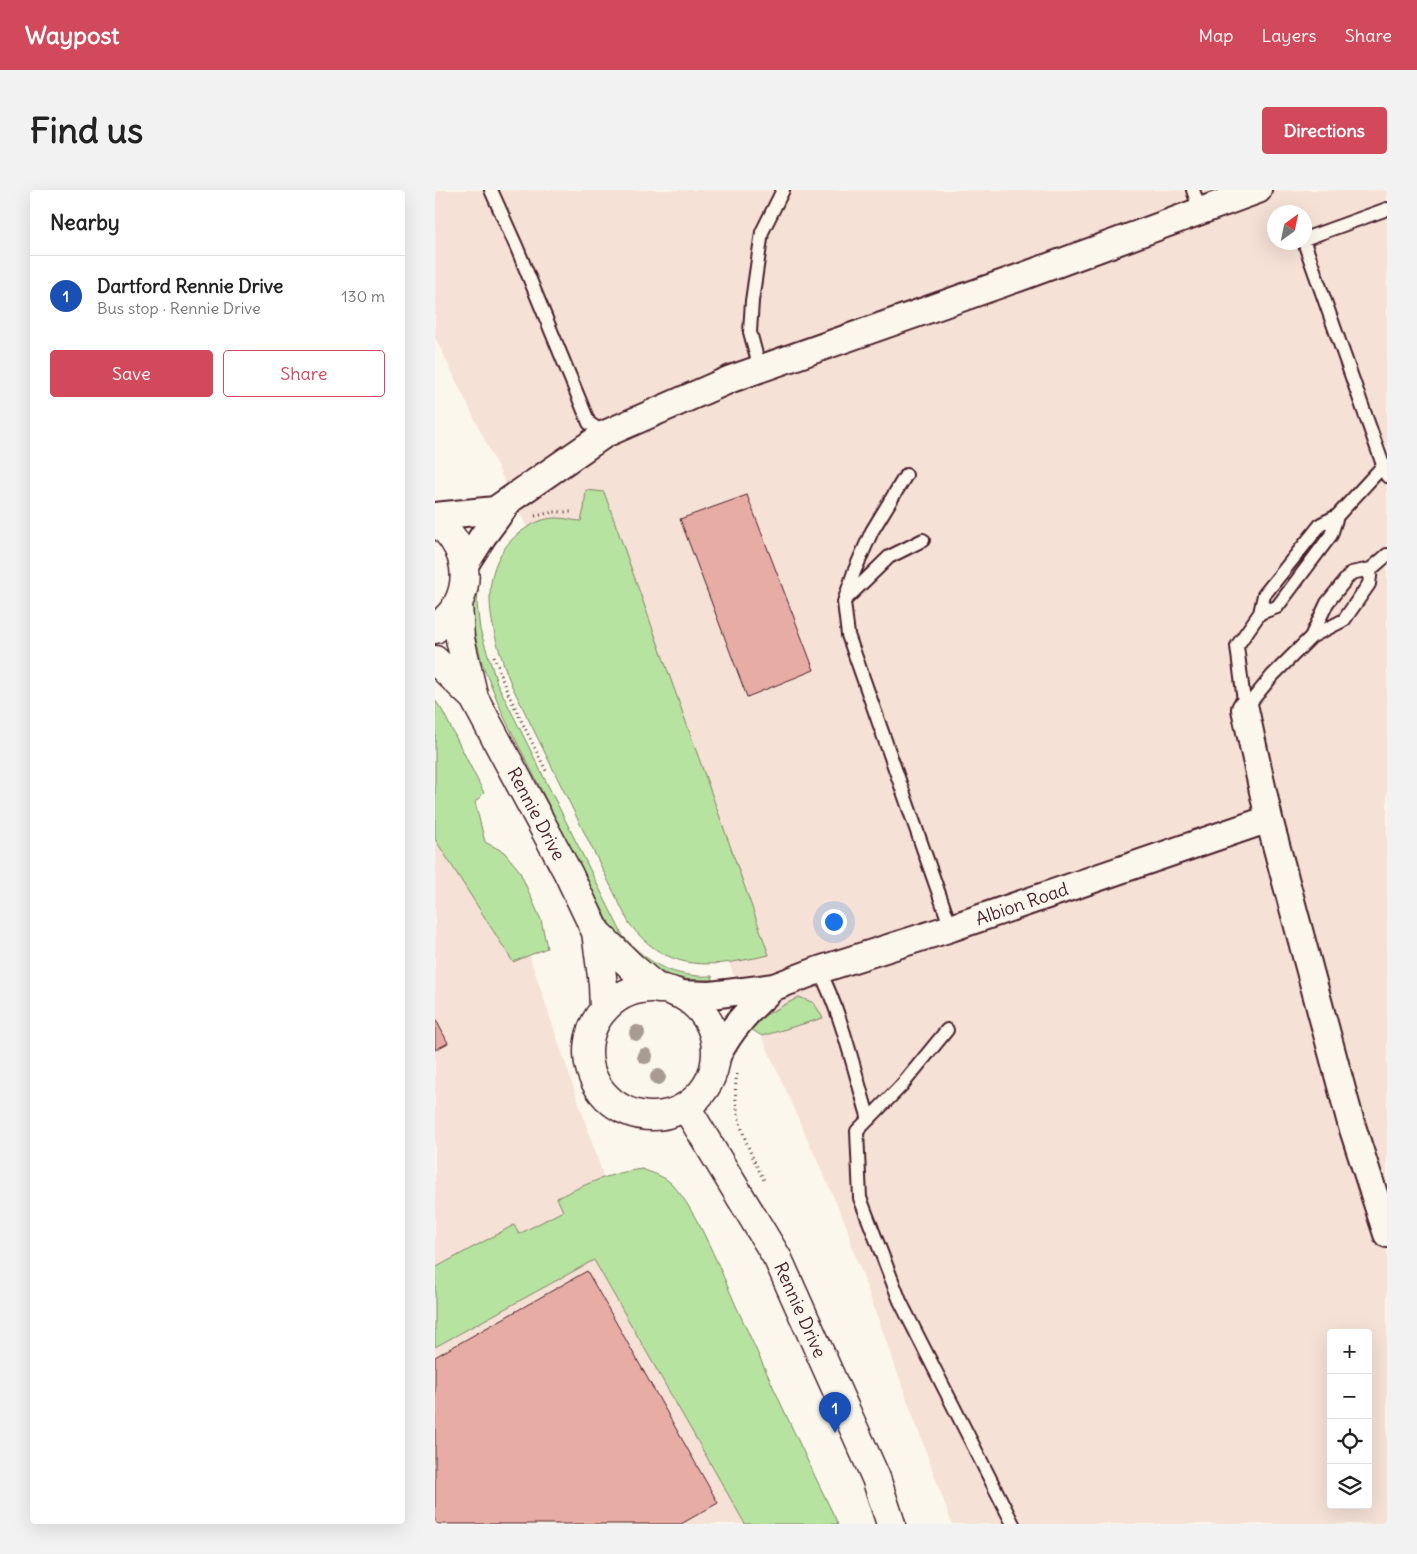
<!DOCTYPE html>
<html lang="en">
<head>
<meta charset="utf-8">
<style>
	:root { --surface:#fff; --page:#f2f2f2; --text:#222; --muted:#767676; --line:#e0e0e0; --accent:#d1495b }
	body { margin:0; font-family:Delius,sans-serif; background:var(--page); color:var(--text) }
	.controls { position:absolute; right:15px; bottom:15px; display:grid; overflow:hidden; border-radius:5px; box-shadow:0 5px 20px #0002 }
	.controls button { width:45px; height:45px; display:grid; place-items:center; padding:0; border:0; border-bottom:1px solid var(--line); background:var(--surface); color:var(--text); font:25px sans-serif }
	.compass { position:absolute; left:832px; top:15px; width:45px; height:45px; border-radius:50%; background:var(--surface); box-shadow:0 5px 20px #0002; rotate:33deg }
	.you { position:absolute; left:398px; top:731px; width:18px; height:18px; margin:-12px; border:4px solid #fff; border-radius:50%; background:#1a73e8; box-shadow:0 0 0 8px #1a73e833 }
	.badge { display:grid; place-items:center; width:32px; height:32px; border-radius:50%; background:var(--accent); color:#fff; font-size:16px; font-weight:700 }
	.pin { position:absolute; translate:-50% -41px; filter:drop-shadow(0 1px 2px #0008) }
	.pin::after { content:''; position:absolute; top:26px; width:18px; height:15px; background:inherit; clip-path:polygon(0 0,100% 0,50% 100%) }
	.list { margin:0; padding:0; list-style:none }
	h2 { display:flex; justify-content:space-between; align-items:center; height:65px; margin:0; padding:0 20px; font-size:21px }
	h2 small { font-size:16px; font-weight:400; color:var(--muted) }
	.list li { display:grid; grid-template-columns:32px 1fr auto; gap:15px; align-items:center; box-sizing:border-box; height:80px; padding:0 20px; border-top:1px solid var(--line) }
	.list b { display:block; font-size:19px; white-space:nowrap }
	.list p { margin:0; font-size:16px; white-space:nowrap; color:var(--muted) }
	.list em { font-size:16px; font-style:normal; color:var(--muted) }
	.actions { display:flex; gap:10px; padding:15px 20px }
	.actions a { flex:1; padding:11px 0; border:1px solid var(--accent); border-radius:5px; text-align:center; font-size:18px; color:var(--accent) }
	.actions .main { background:var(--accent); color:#fff }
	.icon { flex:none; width:28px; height:28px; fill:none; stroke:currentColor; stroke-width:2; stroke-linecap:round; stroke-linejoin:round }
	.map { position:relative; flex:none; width:952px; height:1334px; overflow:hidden; border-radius:5px }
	header { display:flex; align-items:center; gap:30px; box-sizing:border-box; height:70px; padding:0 25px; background:var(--accent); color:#fff }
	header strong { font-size:24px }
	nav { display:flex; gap:28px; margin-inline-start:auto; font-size:18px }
	.intro { display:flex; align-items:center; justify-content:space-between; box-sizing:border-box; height:120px; padding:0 30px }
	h1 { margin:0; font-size:35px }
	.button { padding:12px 22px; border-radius:5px; background:var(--accent); color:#fff; font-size:18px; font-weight:700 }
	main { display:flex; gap:30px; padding:0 30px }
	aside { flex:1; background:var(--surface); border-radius:5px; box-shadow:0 5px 20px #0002 }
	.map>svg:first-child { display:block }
</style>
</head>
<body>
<header>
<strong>Waypost</strong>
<nav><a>Map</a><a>Layers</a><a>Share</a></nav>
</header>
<div class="intro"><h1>Find us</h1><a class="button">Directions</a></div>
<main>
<aside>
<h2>Nearby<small></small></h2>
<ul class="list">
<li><span class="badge" style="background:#1a4fb4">1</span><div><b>Dartford Rennie Drive</b><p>Bus stop · Rennie Drive</p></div><em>130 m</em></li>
</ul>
<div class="actions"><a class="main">Save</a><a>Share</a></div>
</aside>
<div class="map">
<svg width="952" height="1334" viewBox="0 0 952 1334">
	<rect width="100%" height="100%" fill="#fbf7ec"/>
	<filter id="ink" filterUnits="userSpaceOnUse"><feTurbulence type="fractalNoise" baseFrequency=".02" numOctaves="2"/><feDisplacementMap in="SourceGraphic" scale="10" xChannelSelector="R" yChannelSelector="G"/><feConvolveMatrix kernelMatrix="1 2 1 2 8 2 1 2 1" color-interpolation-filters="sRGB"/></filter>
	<g filter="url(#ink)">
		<!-- built -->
		<path fill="#f5e1d6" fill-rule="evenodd" d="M0 0H952V1334H517L418 1059 412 1037 189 539 0 147ZM839 22H869V52H839ZM896 1143H933V1315H896Z
			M0 608 70 693 180 1021 325 1334H0Z"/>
		<!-- green -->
		<path fill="#b7e3a1" stroke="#808166" d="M151 300 169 302 334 765C278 777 233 785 194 733L76 494C58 446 36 383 84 343 95 335 109 327 123 328 131 328 138 331 146 331L149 319Z
			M40 391H44L42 414 45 440 62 493 188 746C213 774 239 788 277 786L278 790H255L236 786 217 777 181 746 69 527 47 473 38 437 37 408Z
			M0 510 7 520 49 603 40 612 50 652 69 662 84 680 106 730 112 758 78 772 0 649Z
			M364 807 379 813 388 828 327 846 314 838 329 826Z
			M207 979C217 983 229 986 237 994 263 1022 286 1082 302 1118 335 1190 368 1263 403 1334H310L159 1070 0 1157V1078L79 1035 84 1044 128 1021 122 1008C151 994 174 983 207 979Z"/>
		<!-- building -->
		<path fill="#e7ada4" stroke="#4a1f2b" d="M312 305 379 480 312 507 245 329Z
			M0 828 13 853 0 860Z
			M152 1081 283 1313 246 1334H0V1167Z"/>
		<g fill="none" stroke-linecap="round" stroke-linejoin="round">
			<defs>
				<path id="service" d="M56 0 82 58 154 233 170 244
					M758 0 765 21
					M869 49 952 19
					M869 52 952 286
					M325 179 315 142 317 111 327 42 348 0
					M471 285 437 341 419 382 409 412 413 445 516 738
					M412 408 454 367 488 350
					M825 423 842 417 896 345 902 326
					M876 447 892 413 916 383 936 379 952 365
					M810 519 802 456 825 423 829 405 886 334 902 326 948 276
					M810 519 837 486 876 447 909 430 934 394 936 379
					M384 780C407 824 419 881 434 929
					M512 840 467 895 422 941 425 1008 465 1111 578 1334"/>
				<path id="minor" d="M0 326 60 320 170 244 296 189 586 87 823 0
					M29 376 48 346 74 311
					M810 519 834 629 916 933 952 1044
					M242 804 276 805 339 797 384 780 516 738 834 629
					M281 868C295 839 315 818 339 797"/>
				<path id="tertiary" d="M0 331C26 349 38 383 23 413 18 424 9 431 0 439
					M23 413 25 449 39 508 133 683 161 742 168 794 169 820
					M0 470 39 508
					M161 742 197 777 223 799
					M153 862a64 64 0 1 1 128 0a64 64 0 1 1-128 0Z
					M251 917 343 1069 441 1288 456 1334"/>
			</defs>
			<!-- service casing -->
			<use href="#service" stroke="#4a1f2b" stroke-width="16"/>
			<!-- minor casing -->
			<use href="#minor" stroke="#4a1f2b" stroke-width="30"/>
			<!-- tertiary casing -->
			<use href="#tertiary" stroke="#4a1f2b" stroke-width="31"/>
			<!-- path -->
			<path stroke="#4a1f2b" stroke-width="3" stroke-dasharray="1 4" stroke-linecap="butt" d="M100 326 118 322H139
				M59 466 70 497 112 583
				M302 884C295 920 313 960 330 992"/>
			<!-- service -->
			<use href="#service" stroke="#fbf7ec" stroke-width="12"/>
			<!-- minor -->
			<use href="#minor" stroke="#fbf7ec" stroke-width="26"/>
			<!-- tertiary -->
			<use href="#tertiary" stroke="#fbf7ec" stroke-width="28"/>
		</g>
		<!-- trees -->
		<g fill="#a89b92">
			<circle cx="202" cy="843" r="8"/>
			<circle cx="210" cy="866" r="8"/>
			<circle cx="223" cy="887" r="8"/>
		</g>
	</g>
	<g text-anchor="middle" stroke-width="4.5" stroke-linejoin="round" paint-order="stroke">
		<!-- street labels -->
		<g font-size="18" fill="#4a1f2b" stroke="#fbf7ec">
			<text transform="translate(101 624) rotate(62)" y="6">Rennie Drive</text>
			<text transform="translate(587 714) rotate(-19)" y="6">Albion Road</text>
			<text transform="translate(365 1120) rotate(66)" y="6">Rennie Drive</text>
		</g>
	</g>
</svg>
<div class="controls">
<button>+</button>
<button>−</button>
<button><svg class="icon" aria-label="locate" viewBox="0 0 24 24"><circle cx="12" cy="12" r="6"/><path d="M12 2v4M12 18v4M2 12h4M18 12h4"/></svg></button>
<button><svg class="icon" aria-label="layers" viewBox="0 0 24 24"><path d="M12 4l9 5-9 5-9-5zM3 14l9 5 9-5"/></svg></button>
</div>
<svg class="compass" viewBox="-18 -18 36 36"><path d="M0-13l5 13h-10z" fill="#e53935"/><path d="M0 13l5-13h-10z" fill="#767676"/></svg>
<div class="you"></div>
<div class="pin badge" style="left:400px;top:1243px;background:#1a4fb4">1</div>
</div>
</main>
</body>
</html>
